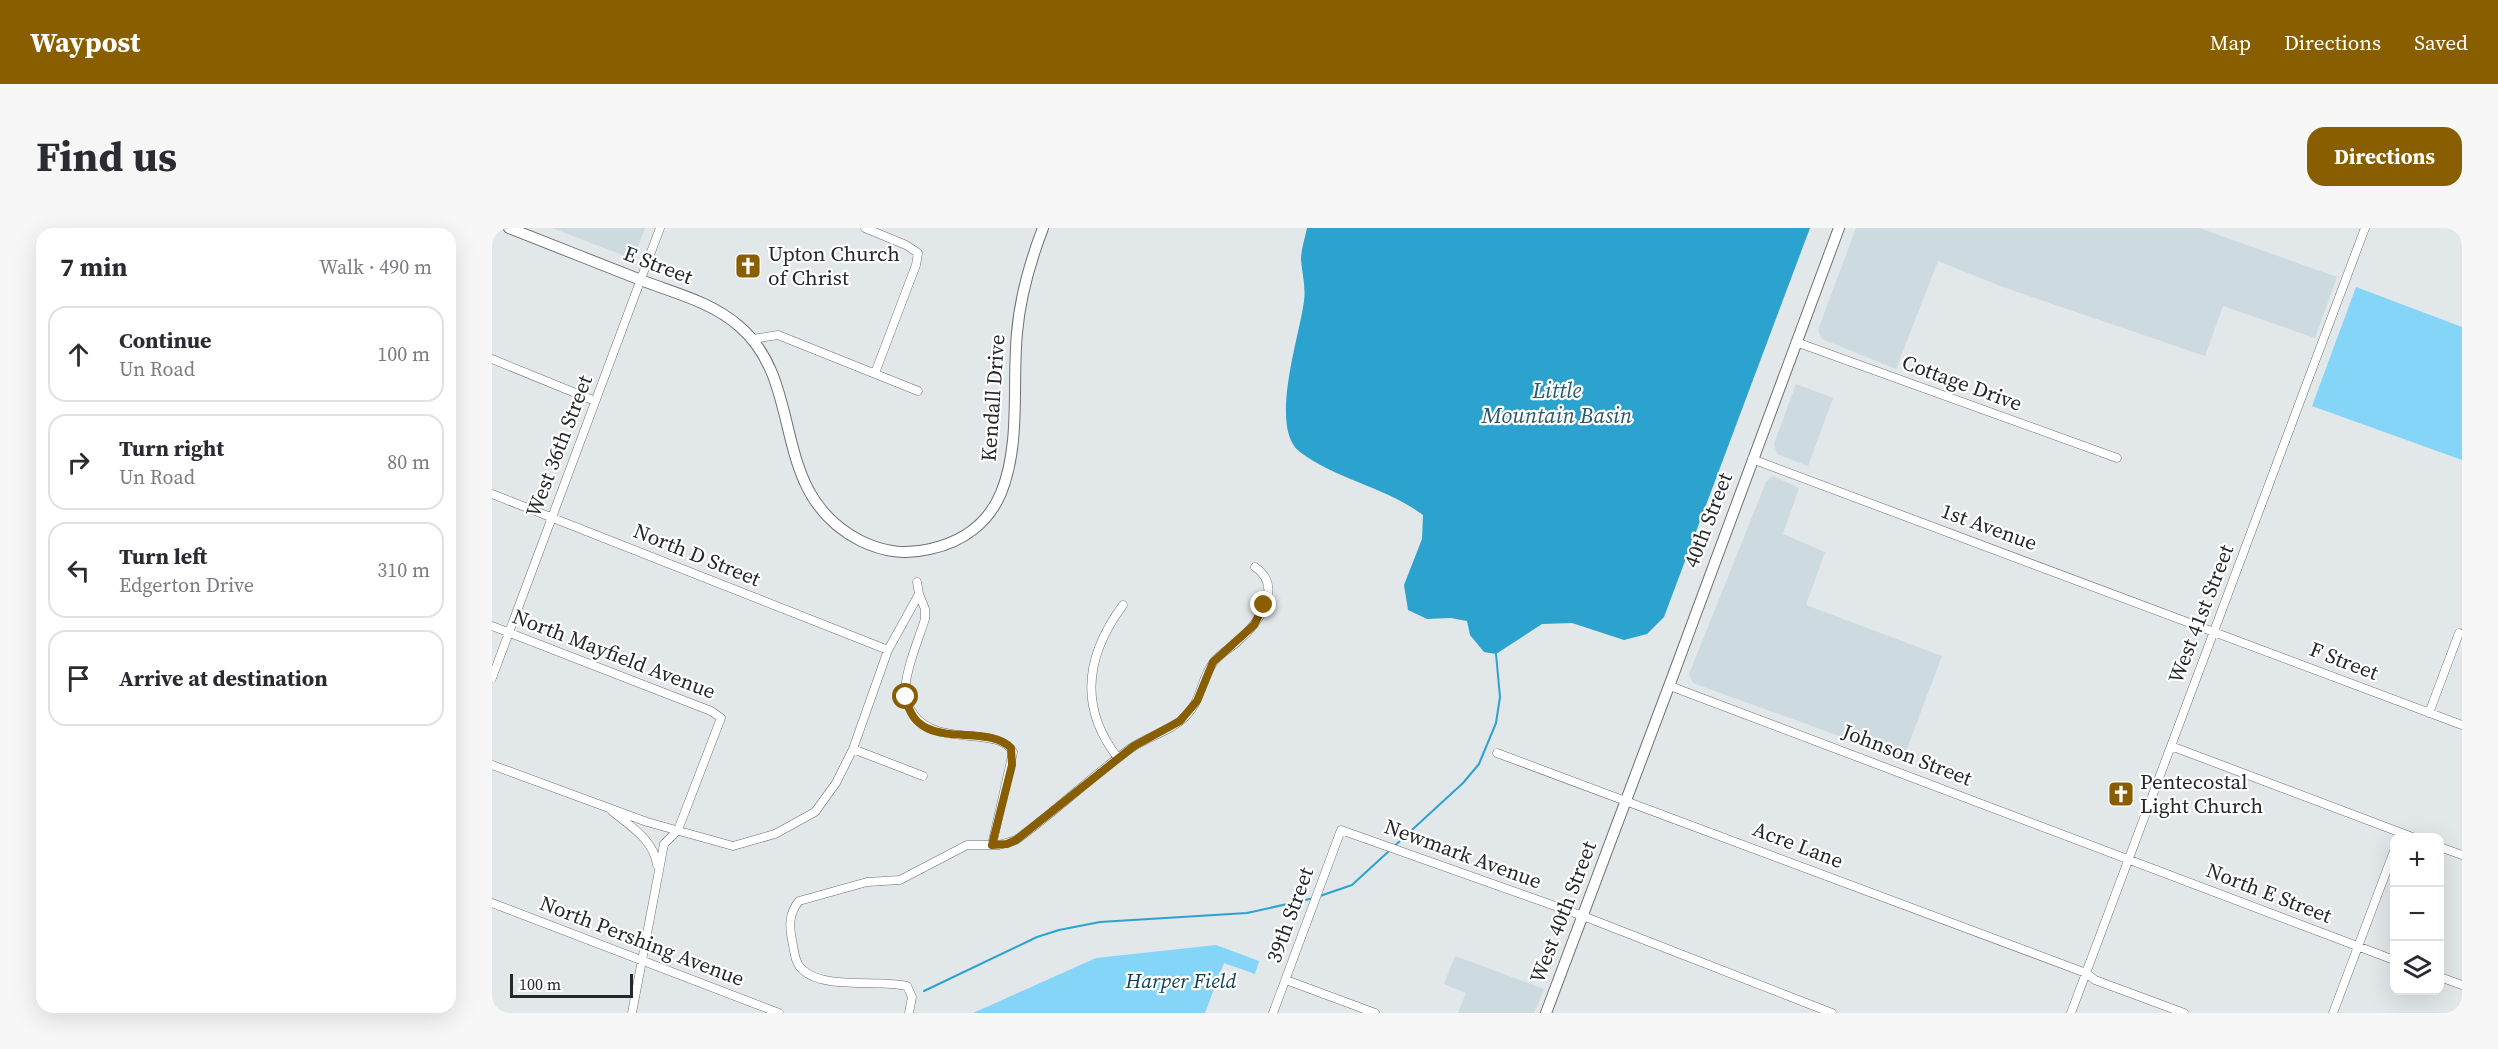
<!DOCTYPE html>
<html lang="en">
<head>
<meta charset="utf-8">
<style>
	:root { --surface:#fff; --page:#f7f7f7; --text:#2b2b33; --muted:#7c7c81; --line:#e1e1e2; --accent:#885e00 }
	body { margin:0; font-family:"Source Serif 4",serif; background:var(--page); color:var(--text) }
	.controls { position:absolute; right:18px; bottom:18px; display:grid; overflow:hidden; border-radius:12px; box-shadow:0 6px 24px #0002 }
	.controls button { width:54px; height:54px; display:grid; place-items:center; padding:0; border:0; border-bottom:2px solid var(--line); background:var(--surface); color:var(--text); font:30px sans-serif }
	.scale { position:absolute; left:18px; bottom:15px; width:123px; box-sizing:border-box; padding-left:6px; border:3px solid #262829; border-top:0; font-size:16px; line-height:21px; white-space:nowrap; color:#262829; -webkit-text-stroke:4px #fff; paint-order:stroke }
	.stop { position:absolute; width:18px; height:18px; margin:-14px; border:4px solid #885e00; border-radius:50%; background:#fff }
	.stop.end { background:#885e00; border-color:#fff; box-shadow:0 2px 6px #0008 }
	.list { margin:0; padding:0; list-style:none }
	h2 { display:flex; justify-content:space-between; align-items:center; height:78px; margin:0; padding:0 24px; font-size:26px }
	h2 small { font-size:20px; font-weight:400; color:var(--muted) }
	.list li { display:grid; grid-template-columns:39px 1fr auto; gap:18px; align-items:center; box-sizing:border-box; height:96px; margin:0 12px 12px; padding:0 12px; border:2px solid var(--line); border-radius:18px }
	.list b { display:block; font-size:22px; white-space:nowrap }
	.list p { margin:0; font-size:20px; white-space:nowrap; color:var(--muted) }
	.list em { font-size:20px; font-style:normal; color:var(--muted) }
	.icon { flex:none; width:33px; height:33px; fill:none; stroke:currentColor; stroke-width:2; stroke-linecap:round; stroke-linejoin:round }
	.map { position:relative; flex:none; width:1970px; height:785px; overflow:hidden; border-radius:18px }
	header { display:flex; align-items:center; gap:36px; box-sizing:border-box; height:84px; padding:0 30px; background:var(--accent); color:#fff }
	header strong { font-size:28px }
	nav { display:flex; gap:33px; margin-inline-start:auto; font-size:21px }
	.intro { display:flex; align-items:center; justify-content:space-between; box-sizing:border-box; height:144px; padding:0 36px }
	h1 { margin:0; font-size:42px }
	.button { padding:15px 27px; border-radius:18px; background:var(--accent); color:#fff; font-size:21px; font-weight:700 }
	main { display:flex; gap:36px; padding:0 36px }
	aside { flex:1; background:var(--surface); border-radius:18px; box-shadow:0 6px 24px #0002 }
	.map>svg:first-child { display:block }
</style>
</head>
<body>
<header>
<strong>Waypost</strong>
<nav><a>Map</a><a>Directions</a><a>Saved</a></nav>
</header>
<div class="intro"><h1>Find us</h1><a class="button">Directions</a></div>
<main>
<aside>
<h2>7 min<small>Walk · 490 m</small></h2>
<ul class="list">
<li><svg class="icon" aria-label="ahead" viewBox="0 0 24 24"><path d="M12 20V5M6 11l6-6 6 6"/></svg><div><b>Continue</b><p>Un Road</p></div><em>100 m</em></li>
<li><svg class="icon" aria-label="right" viewBox="0 0 24 24"><path d="M7 20v-9h11M14 6l5 5-5 5"/></svg><div><b>Turn right</b><p>Un Road</p></div><em>80 m</em></li>
<li><svg class="icon" aria-label="left" viewBox="0 0 24 24"><path d="M17 20v-9H6M10 6l-5 5 5 5"/></svg><div><b>Turn left</b><p>Edgerton Drive</p></div><em>310 m</em></li>
<li><svg class="icon" aria-label="arrive" viewBox="0 0 24 24"><path d="M6 21V4h12l-3 4 3 4H6"/></svg><div><b>Arrive at destination</b></div></li>
</ul>
</aside>
<div class="map">
<svg width="1970" height="785" viewBox="0 0 1970 785">
	<rect width="100%" height="100%" fill="#e2e7ea"/>
	<!-- built -->
	<path fill="#cddadf" d="M60 0H153L141 31Z
		M1364 0H1707L1845 49 1823 110 1731 78 1713 128 1511 59 1446 33 1404 141 1330 111 1326 102Z
		M1304 156 1341 170 1316 238 1285 226 1282 216Z
		M1281 248 1307 260 1291 306 1333 324 1314 377 1450 428 1411 531 1201 455 1197 446 1274 254Z
		M963 728 1052 761 1042 785H966L974 765 952 756Z"/>
	<!-- green -->
	<path fill="#85d5f9" d="M1864 59 1970 99V232L1820 178Z
		M724 717 767 733 763 746 732 735 713 785H481L604 730Z"/>
	<!-- water -->
	<path fill="#2ca2ce" d="M815 0H1318L1172 389 1155 406 1132 412 1080 395 1050 396 1004 426 992 424 978 407 975 393 959 390 935 391 916 382 912 357 930 311 931 287C894 259 845 252 808 224 776 200 808 107 812 73 814 59 810 45 809 32 809 21 813 10 815 0Z"/>
	<g fill="none" stroke-linecap="round" stroke-linejoin="round">
		<!-- stream -->
		<path stroke="#2ca2ce" stroke-width="2" d="M828 668 860 657 971 555 987 536 1004 495 1008 469 1004 426
			M432 763 545 709 567 702 608 694 755 685 822 670"/>
		<defs>
			<path id="minor" d="M373 0 414 17 426 25 424 37 383 145
				M261 111 286 107 426 163
				M1304 114 1625 230
				M0 131 103 173
				M1260 231 1970 497
				M0 266 396 422
				M427 366 433 381V391C426 413 415 438 413 462 413 472 416 479 422 487 446 520 506 497 521 524L500 617
				M0 398 219 483 229 490 186 602 172 616 140 785
				M0 450 168 0
				M1178 458 1902 732
				M1937 485 1967 405
				M1679 518 1923 610
				M361 521 431 548
				M1005 525 1594 745 1603 752 1692 785
				M626 530C586 479 594 427 631 377
				M0 537 155 594 241 618 283 606 323 584 344 555 361 521 396 422 427 366 425 354
				M120 583C138 598 162 612 165 637
				M1948 619 1970 627
				M0 675 287 785
				M1948 749 1970 757
				M794 752 883 785
				M417 785 420 769 415 758C388 751 332 762 311 742 303 736 302 722 300 712 297 698 297 685 307 673L375 654 408 652 475 617H507L524 612C564 583 599 549 639 520 657 508 679 503 694 488 709 473 709 451 721 435 727 426 737 421 745 414 766 396 793 359 763 339
				M781 785 849 602 1091 688 1340 785
				M1579 785 1873 0
				M1841 785 1902 623"/>
			<path id="major" d="M17 0C63 18 108 36 154 54 186 66 221 75 247 98 316 157 274 265 369 313 392 324 413 327 438 321 470 314 496 296 509 265 529 216 520 157 525 105 528 69 538 34 551 0
				M1054 785C1154 524 1249 262 1347 0"/>
		</defs>
		<!-- minor casing -->
		<use href="#minor" stroke="#6c7173" stroke-width="9"/>
		<!-- major casing -->
		<use href="#major" stroke="#6c7173" stroke-width="12"/>
		<!-- minor -->
		<use href="#minor" stroke="#fff" stroke-width="8"/>
		<!-- major -->
		<use href="#major" stroke="#fff" stroke-width="10"/>
	</g>
	<g fill="none" stroke-linecap="round" stroke-linejoin="round">
		<!-- route -->
		<path stroke="#885e00" stroke-width="8" d="M414 469C423 527 493 493 519 520L520 537 500 617 515 616 524 612 642 518 688 493 705 473 721 434 762 397 772 377"/>
	</g>
	<!-- icons -->
	<defs>
		<symbol id="church-square" viewBox="-11 -11 22 22"><rect x="-9" y="-9" width="18" height="18" rx="4" fill="#885e00" stroke="#fff"/><path d="M-1.2-6h2.4v3.5h3.3v2.4h-3.3V6h-2.4V-.1h-3.3v-2.4h3.3Z" fill="#fff"/></symbol>
	</defs>
	<g fill-rule="evenodd">
		<use href="#church-square" x="241" y="23" width="30" height="30"/>
		<use href="#church-square" x="1614" y="551" width="30" height="30"/>
	</g>
	<g text-anchor="middle" stroke-width="4.5" stroke-linejoin="round" paint-order="stroke">
		<!-- poi labels -->
		<g font-size="21" fill="#262829" stroke="#fff" text-anchor="start">
			<text x="276" y="33">Upton Church<tspan x="276" dy="24">of Christ</tspan></text>
			<text x="1648" y="561">Pentecostal<tspan x="1648" dy="24">Light Church</tspan></text>
		</g>
		<!-- street labels -->
		<g font-size="21" fill="#262829" stroke="#fff">
			<text transform="translate(166 37) rotate(21)" y="7">E Street</text>
			<text transform="translate(1470 155) rotate(20)" y="7">Cottage Drive</text>
			<text transform="translate(501 170) rotate(-86)" y="7">Kendall Drive</text>
			<text transform="translate(67 218) rotate(-69)" y="7">West 36th Street</text>
			<text transform="translate(1216 292) rotate(-69)" y="7">40th Street</text>
			<text transform="translate(1497 299) rotate(20)" y="7">1st Avenue</text>
			<text transform="translate(205 327) rotate(22)" y="7">North D Street</text>
			<text transform="translate(1709 386) rotate(-69)" y="7">West 41st Street</text>
			<text transform="translate(122 426) rotate(21)" y="7">North Mayfield Avenue</text>
			<text transform="translate(1852 433) rotate(21)" y="7">F Street</text>
			<text transform="translate(1415 527) rotate(21)" y="7">Johnson Street</text>
			<text transform="translate(1306 617) rotate(21)" y="7">Acre Lane</text>
			<text transform="translate(971 626) rotate(20)" y="7">Newmark Avenue</text>
			<text transform="translate(1777 665) rotate(21)" y="7">North E Street</text>
			<text transform="translate(1071 684) rotate(-69)" y="7">West 40th Street</text>
			<text transform="translate(798 687) rotate(-70)" y="7">39th Street</text>
			<text transform="translate(150 713) rotate(21)" y="7">North Pershing Avenue</text>
		</g>
		<!-- park labels -->
		<g font-size="21" font-style="italic" fill="#0d3e51" stroke="#fff">
			<text x="689" y="760">Harper Field</text>
		</g>
		<!-- water labels -->
		<g font-size="22" font-style="italic" fill="#285669" stroke="#fff">
			<text x="1065" y="170">Little<tspan x="1065" dy="25">Mountain Basin</tspan></text>
		</g>
	</g>
</svg>
<div class="controls">
<button>+</button>
<button>−</button>
<button><svg class="icon" aria-label="layers" viewBox="0 0 24 24"><path d="M12 4l9 5-9 5-9-5zM3 14l9 5 9-5"/></svg></button>
</div>
<div class="scale">100 m</div>
<div class="stop" style="left:414px;top:469px"></div>
<div class="stop end" style="left:772px;top:377px"></div>
</div>
</main>
</body>
</html>
